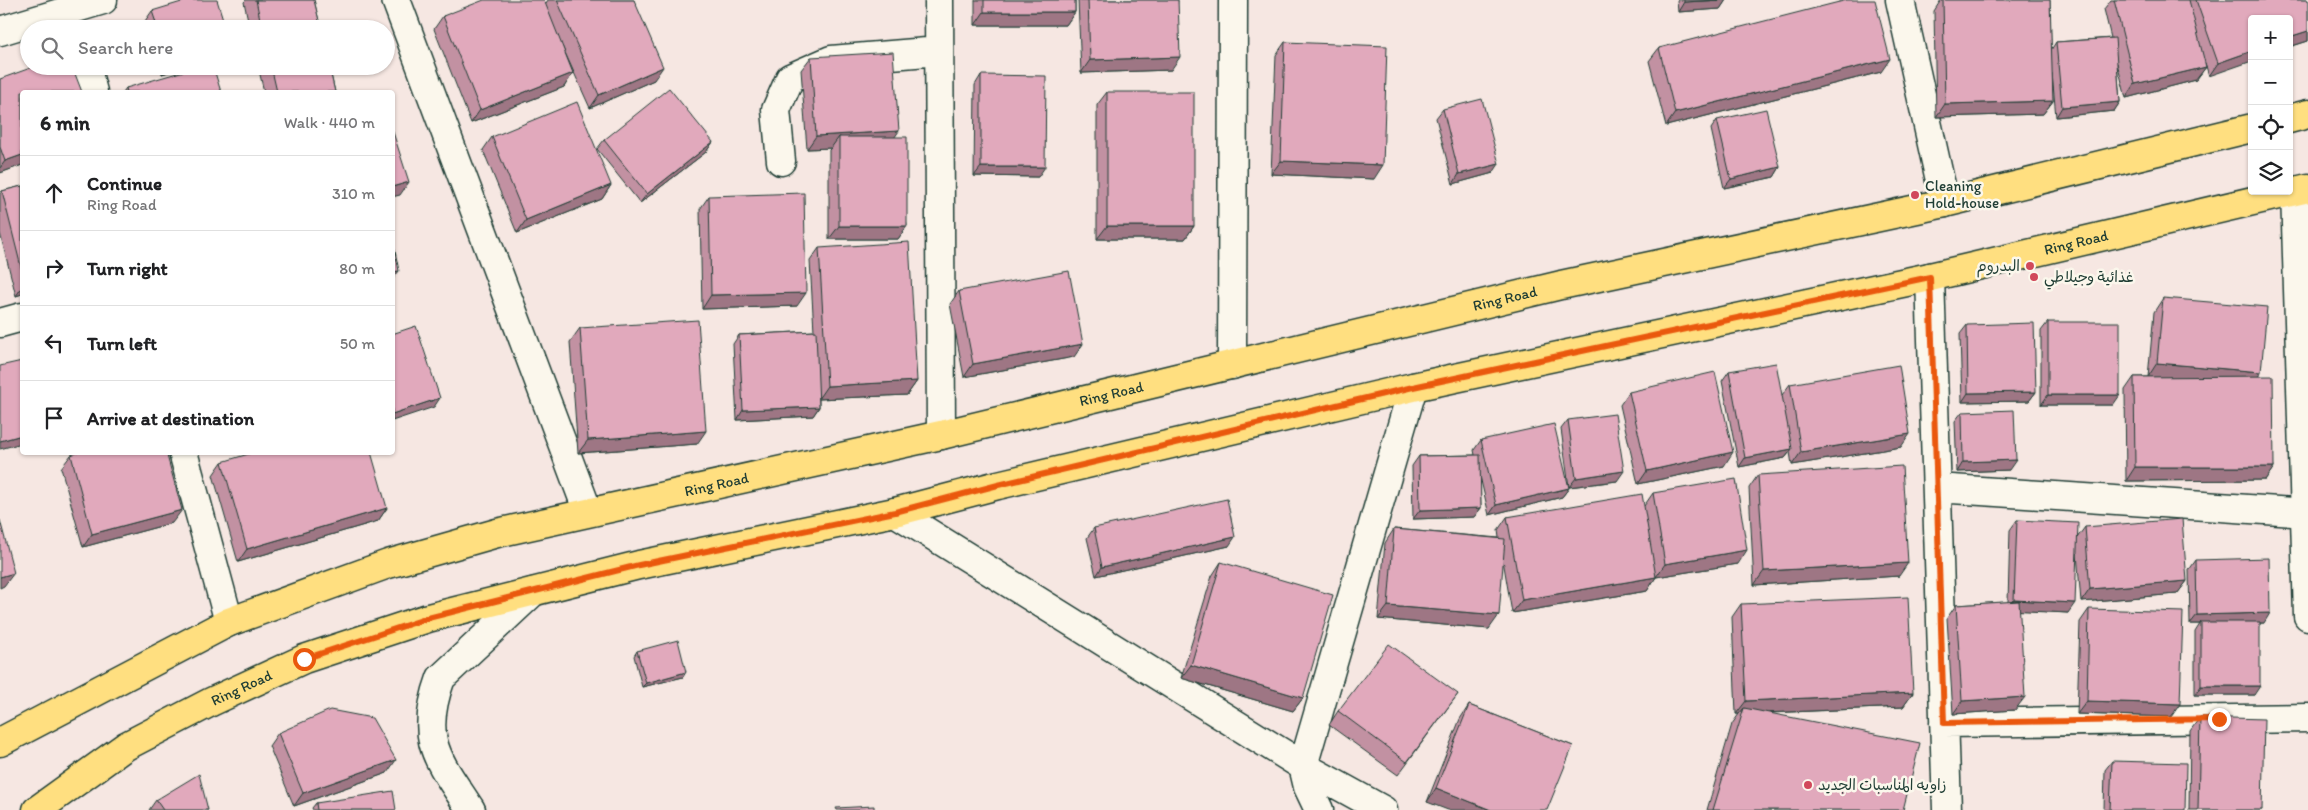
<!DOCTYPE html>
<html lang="en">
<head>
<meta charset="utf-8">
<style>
	:root { --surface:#fff; --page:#f2f2f2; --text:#202124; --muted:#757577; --line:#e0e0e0 }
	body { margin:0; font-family:Itim,"Playpen Sans Arabic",sans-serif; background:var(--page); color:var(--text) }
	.controls { position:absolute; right:15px; top:15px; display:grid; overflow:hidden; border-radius:5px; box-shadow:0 1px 4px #0004 }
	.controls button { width:45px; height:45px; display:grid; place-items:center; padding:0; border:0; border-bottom:1px solid var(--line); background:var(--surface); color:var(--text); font:25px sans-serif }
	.stop { position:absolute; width:15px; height:15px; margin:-11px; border:4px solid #ea580c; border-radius:50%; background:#fff }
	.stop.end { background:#ea580c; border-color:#fff; box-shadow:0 1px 5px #0008 }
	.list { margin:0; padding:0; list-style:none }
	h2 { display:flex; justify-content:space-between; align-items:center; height:65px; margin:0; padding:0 20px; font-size:21px }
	h2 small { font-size:16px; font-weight:400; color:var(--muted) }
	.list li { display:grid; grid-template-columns:32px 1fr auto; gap:15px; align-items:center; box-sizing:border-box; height:75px; padding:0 20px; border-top:1px solid var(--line) }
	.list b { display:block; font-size:19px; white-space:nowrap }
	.list p { margin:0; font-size:16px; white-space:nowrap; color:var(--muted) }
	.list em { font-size:16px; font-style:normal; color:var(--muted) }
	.icon { flex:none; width:28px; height:28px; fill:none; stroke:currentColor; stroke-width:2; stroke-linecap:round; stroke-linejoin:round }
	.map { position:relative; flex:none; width:2308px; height:810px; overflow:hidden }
	.search { position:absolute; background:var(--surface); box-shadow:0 1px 4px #0004; left:20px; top:20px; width:375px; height:55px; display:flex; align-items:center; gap:12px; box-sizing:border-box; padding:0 18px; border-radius:28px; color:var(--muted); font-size:19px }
	.panel { position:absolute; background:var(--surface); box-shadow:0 1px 4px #0004; left:20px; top:90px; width:375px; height:365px; border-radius:5px }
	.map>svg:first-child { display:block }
</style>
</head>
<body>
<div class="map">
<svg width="2308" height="810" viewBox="0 0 2308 810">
	<rect width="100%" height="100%" fill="#f6e7e2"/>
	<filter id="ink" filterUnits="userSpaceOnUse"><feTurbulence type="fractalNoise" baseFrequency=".02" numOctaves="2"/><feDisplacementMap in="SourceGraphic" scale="10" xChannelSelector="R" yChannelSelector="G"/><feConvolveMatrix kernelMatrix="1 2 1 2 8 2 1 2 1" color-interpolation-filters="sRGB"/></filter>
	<g filter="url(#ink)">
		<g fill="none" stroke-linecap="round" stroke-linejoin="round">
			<defs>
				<path id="street" d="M396 0 588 512
					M939 0 941 435
					M1900 0 1945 203
					M0 31 103 0
					M86 66 93 92
					M781 161 776 110 790 78 831 60 939 51
					M2295 191 2308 616
					M1930 277 1947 810
					M0 323 22 317
					M1232 365 1233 0
					M183 452 229 622
					M1937 488 2308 513
					M895 512 1303 766 1383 810
					M1944 723 2308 718
					M471 810C438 759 418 741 441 678L533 592
					M1319 810 1308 787 1303 766 1413 387"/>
				<g id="primary">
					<path d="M2289 119 2308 114"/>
					<path id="s1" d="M0 742 229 622 388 564 497 533 941 435 1561 285 1945 203 2252 128"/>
					<path id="s2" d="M37 810 126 746 211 702 304 659 428 618 639 565 895 512 998 485 1413 387 1930 277 2308 188"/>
				</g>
			</defs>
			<!-- street casing -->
			<use href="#street" stroke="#1f3d34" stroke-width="31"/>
			<!-- primary casing -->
			<use href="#primary" stroke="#1f3d34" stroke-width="31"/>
			<!-- street -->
			<use href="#street" stroke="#fbf7ec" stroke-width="28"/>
			<!-- primary -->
			<use href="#primary" stroke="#ffdf80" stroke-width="28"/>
		</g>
		<!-- wall -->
		<path fill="#c291a2" stroke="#1f3d34" d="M246 0H314L321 29H250L244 2Z
			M548 0H634L654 80 590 108 562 46 573 73 564 87 471 123 434 29 443 16 546 3Z
			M975 0H1075V12L1066 25H975Z
			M1078 0H1178L1171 70 1081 73Z
			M1677 0H1726L1720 9 1678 12Z
			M1941 0H2050L2051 50 2056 42 2111 38 2104 9 2111 0H2308V41L2289 47V19L2209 76 2205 63 2206 67 2196 80 2126 98 2117 63 2120 102 2114 111 2056 117 2052 73 2053 101 2043 114 1936 117 1934 11Z
			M152 11 226 29H148L145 21Z
			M1285 42 1374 179 1271 174 1276 55Z
			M1659 48 1881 72 1666 126 1649 61Z
			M811 57 895 137 907 226 898 239H829V150L831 148 807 149 801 70Z
			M160 66H188L162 74Z
			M258 66H329L335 92H264Z
			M981 75 1038 177 974 176 975 85Z
			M0 79 22 165 0 173Z
			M126 88 221 92H123Z
			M1107 92 1194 226 1185 239H1097V105Z
			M1443 109 1493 173 1453 184 1436 118Z
			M1717 120 1780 167 1774 177 1724 188 1711 129Z
			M492 137 611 185 602 199 517 233 483 150Z
			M604 140 713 142 706 152 640 203 597 149Z
			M22 186V294L16 296 0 233V194L2 191Z
			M709 196 797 306 702 309 700 209Z
			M819 248 917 381 907 395 819 399V407L813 416 737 420 733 344 739 335 814 331 810 261Z
			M959 291 1074 357 964 377 950 304Z
			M2163 298 2258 376 2274 467 2265 480 2126 481 2125 390 2134 377H2153H2148L2154 312Z
			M2048 322 2113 405H2041V331Z
			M1967 325 2036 392 2029 401 1962 402 1960 334Z
			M580 328 697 444 578 453 570 342Z
			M1729 371 1782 395 1790 384 1901 447 1792 465 1790 452 1785 458 1739 467 1722 381Z
			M1629 392 1724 466 1638 484 1620 405Z
			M1962 412 2009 470 1957 472 1955 421Z
			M1568 420 1617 481 1569 487 1561 429Z
			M1481 440 1569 488 1562 497 1489 515 1480 476 1481 508 1474 517 1413 519 1412 466 1419 456 1475 455 1474 450Z
			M71 455 172 523 83 547 61 468Z
			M222 462 387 508 378 521 238 562 213 475Z
			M1758 475 1899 576 1754 585 1749 488Z
			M1653 493 1738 564 1656 577 1647 591 1512 613 1503 560 1489 629 1378 619 1385 543 1394 529 1499 538 1498 530 1507 517 1644 506Z
			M2017 520 2077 538 2085 527 2187 581 2177 594 2081 602 2077 553 2068 613 2019 610 2015 710 1953 714 1947 618 1956 605 2008 602 2010 530Z
			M1094 528 1229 546 1096 576 1087 538Z
			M2196 560 2264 623H2260L2254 695H2195V632L2200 624H2190L2189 570Z
			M1221 562 1303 698 1293 711 1181 678 1212 576Z
			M1741 604 1913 693 1903 707 1769 713 1903 810H1707L1732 724 1739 714H1736L1732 617Z
			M2089 609 2171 717 2077 714 2080 622Z
			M637 651 683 677 642 687 634 656Z
			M1458 694 1398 775 1329 725 1338 711Z
			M1469 705 1573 746 1427 802 1460 719Z
			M2200 717 2262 810H2189L2190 731Z
			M278 733 387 773 294 806 269 746Z
			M2112 761 2185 810H2104L2105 770Z
			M156 800 208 810H149Z
			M316 803 396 810H313L312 808Z"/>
		<!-- shaded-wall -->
		<path fill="#9e7684" stroke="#1f3d34" d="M1726 0 1720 9 1678 12 1684 2Z
			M984 12H1075L1066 25H975Z
			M2308 31V41L2289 47V37Z
			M2252 51V61L2209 76 2218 63Z
			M1180 57 1171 70 1081 73 1090 60Z
			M1890 59 1881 72 1666 126 1675 113Z
			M168 66H188L162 74Z
			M663 67 654 80 590 108 599 95Z
			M2206 67 2196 80 2126 98 2135 84Z
			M573 73 564 87 471 123 480 110Z
			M2053 101 2043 114 1936 117 1945 104Z
			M2120 102 2114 111 2056 117 2062 107Z
			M899 131 890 144 839 137 831 148 807 149 816 136Z
			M713 142 706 152 640 203 647 194Z
			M22 155V165L0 173V168L5 161Z
			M1281 161 1383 165 1374 179 1271 174Z
			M1499 164 1493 173 1453 184 1459 174Z
			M981 167H1045L1038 177 974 176Z
			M1780 167 1774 177 1724 188 1731 179Z
			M409 182 400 195 392 197V187Z
			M611 185 602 199 517 233 526 220Z
			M839 226H907L898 239H829Z
			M1107 226H1194L1185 239H1097Z
			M399 271 392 280V272Z
			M22 287V294L16 296Z
			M806 293 797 306 702 309 711 295Z
			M1083 344 1074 357 964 377 973 364Z
			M2157 363 2261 372 2252 386 2148 377Z
			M917 381 907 395 818 399 827 386Z
			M2036 392 2029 401 1962 402 1968 393Z
			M2048 395H2120L2113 405H2041Z
			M440 398 434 407 392 421V414Z
			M819 407 813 416 737 420 743 410Z
			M706 431 697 444 578 453 588 440Z
			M1910 434 1901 447 1792 465 1801 452Z
			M22 435V443L0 449V441Z
			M1792 449 1785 458 1739 467 1745 458Z
			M1733 452 1724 466 1638 484 1647 471Z
			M2016 460 2009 470 1957 472 1963 462Z
			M2135 467H2274L2265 480 2126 481Z
			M1624 471 1617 481 1569 487 1576 478Z
			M1569 488 1562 497 1489 515 1496 505Z
			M387 508 378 521 238 562 247 549Z
			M1481 508 1474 517 1413 519 1420 510Z
			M182 510 172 523 83 547 92 534Z
			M1235 537 1229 546 1096 576 1102 567Z
			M1747 550 1738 564 1656 577 1665 564Z
			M1908 563 1899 576 1754 585 1764 571Z
			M14 573 4 586 0 588V577Z
			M1656 577 1647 591 1512 613 1522 600Z
			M2187 581 2177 594 2081 602 2090 589Z
			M2014 600 2075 603 2068 613 2007 610Z
			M1388 606 1499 615 1489 629 1378 619Z
			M2270 613 2264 623 2201 624V622L2200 624H2190L2197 615Z
			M1191 665 1303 698 1293 711 1181 678Z
			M686 672 683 677 642 687 646 683Z
			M2201 686H2260L2254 695H2195Z
			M1913 693 1903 707 1742 714 1744 708 1739 714H1736L1746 701Z
			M2025 697 2015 710 1953 714 1962 701Z
			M2087 701 2180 704 2171 717 2077 714Z
			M396 760 387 773 294 806 303 793Z
			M1436 788 1491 810H1448L1427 802Z"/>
		<!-- building -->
		<path fill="#e1a9bc" stroke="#1f3d34" d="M188 0H217L226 29H158L152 11Z
			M256 0H314L321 29H262Z
			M484 0H544L573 73 480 110 443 16Z
			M557 0H634L663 67 599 95Z
			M984 0H1075V12H984Z
			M1088 0H1178L1180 57 1090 60Z
			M1684 0H1720L1684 2Z
			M1847 0H1875L1890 59 1675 113 1659 48Z
			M1943 0H2050L2053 101 1945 104Z
			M2114 0H2189L2206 67 2135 84Z
			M2196 0H2308V31L2289 37V19H2252V51L2218 63Z
			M2115 38 2120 102 2062 107 2056 42Z
			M1285 42 1387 46 1383 165 1281 161Z
			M893 52 899 131 816 136 811 57Z
			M36 66H72L82 92H22V155L5 161 0 147V79Z
			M201 66H213L221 92H127L126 88Z
			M271 66H329L335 92H277Z
			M981 75 1046 76 1045 167H981Z
			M669 88 713 142 647 194 604 140Z
			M1107 92H1194V226H1107Z
			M1482 99 1499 164 1459 174 1443 109Z
			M577 102 611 185 526 220 492 137Z
			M1766 109 1780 167 1731 179 1717 120Z
			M392 129 409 182 392 187Z
			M839 137H907V226H839Z
			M22 186V271L2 191Z
			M804 193 806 293 711 295 709 196Z
			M392 236 399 271 392 272Z
			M909 242 917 381 827 386 819 248Z
			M1069 271 1083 344 973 364 959 291Z
			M2163 298 2267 307 2261 372 2157 363Z
			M698 320 706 431 588 440 580 328Z
			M2048 322H2120V395H2048Z
			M2034 323 2036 392 1968 393 1967 325Z
			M416 326 440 398 392 414V334Z
			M816 331 819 407 743 410 739 335Z
			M22 361V435L0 441V366Z
			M1776 363 1792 449 1745 458 1729 371Z
			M1899 365 1910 434 1801 452 1790 384Z
			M1715 372 1733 452 1647 471 1629 392Z
			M2273 376 2274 467H2135L2134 377Z
			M2014 410 2016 460 1963 462 1962 412Z
			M1615 414 1624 471 1576 478 1568 420Z
			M1554 424 1569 488 1496 505 1481 440Z
			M79 452H166L182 510 92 534 71 455Z
			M255 452H371L387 508 247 549 222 462Z
			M1480 455 1481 508 1420 510 1419 456Z
			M1902 466 1908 563 1764 571 1758 475Z
			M1736 479 1747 550 1665 564 1653 493Z
			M1642 494 1656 577 1522 600 1507 517Z
			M1227 499 1235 537 1102 567 1094 528Z
			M2182 519 2187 581 2090 589 2085 527Z
			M0 520 14 573 0 577Z
			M2017 520 2078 523 2075 603 2014 600Z
			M1394 529 1505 539 1499 615 1388 606Z
			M2269 558 2270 613 2197 615 2196 560Z
			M1221 562 1333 595 1303 698 1191 665Z
			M1908 597 1913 693 1746 701 1741 604Z
			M2019 601 2025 697 1962 701 1956 605Z
			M2089 609 2183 612 2180 704 2087 701Z
			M2201 622H2260V686H2201Z
			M678 640 686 672 646 683 637 651Z
			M1389 644 1458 694 1407 762 1338 711Z
			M1469 705 1573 746 1547 810H1491L1436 788Z
			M1744 708 1920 743 1903 810H1713Z
			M330 710 372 718 396 760 303 793 278 733Z
			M2200 717 2264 719 2262 810H2198Z
			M2112 761 2186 763 2185 810H2110Z
			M199 774 208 810H163L156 800Z
			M393 791 396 810H317L316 803Z
			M874 806V810H837L836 808Z"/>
	</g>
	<g fill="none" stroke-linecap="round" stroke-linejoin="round" filter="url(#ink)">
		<!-- route -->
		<path stroke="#ea580c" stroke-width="6" d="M304 659 428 618 639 565 895 512 998 485 1413 387 1930 277 1944 723 2219 719"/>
	</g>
	<!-- markers -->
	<g fill="#d1495b" stroke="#fbf7ec" stroke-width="2">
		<circle cx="1915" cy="195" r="5"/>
		<circle cx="2030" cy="266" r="5"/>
		<circle cx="2034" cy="277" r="5"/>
		<circle cx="1808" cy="785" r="5"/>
	</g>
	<g text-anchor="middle" stroke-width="5" stroke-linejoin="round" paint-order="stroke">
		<!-- poi labels -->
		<g font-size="15" fill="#1f3d34" stroke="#fbf7ec" text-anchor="start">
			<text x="1925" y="191">Cleaning<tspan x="1925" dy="17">Hold-house</tspan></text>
			<text x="2020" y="271" text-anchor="end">البدروم</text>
			<text x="2044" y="282">غذائية وجيلاطي</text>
			<text x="1818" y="790">زاويه المناسبات الجديد</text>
		</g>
		<!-- street labels -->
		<g font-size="15" fill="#1f3d34" stroke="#fbf7ec">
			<text dy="5" stroke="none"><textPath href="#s2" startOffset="2129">Ring Road</textPath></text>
			<text dy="5" stroke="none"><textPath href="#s1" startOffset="1576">Ring Road</textPath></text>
			<text dy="5" stroke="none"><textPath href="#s1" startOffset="1171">Ring Road</textPath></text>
			<text dy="5" stroke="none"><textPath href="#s1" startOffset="766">Ring Road</textPath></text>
			<text dy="5" stroke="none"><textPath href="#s2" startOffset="239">Ring Road</textPath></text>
		</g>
	</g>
</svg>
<div class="controls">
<button>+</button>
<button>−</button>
<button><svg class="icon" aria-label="locate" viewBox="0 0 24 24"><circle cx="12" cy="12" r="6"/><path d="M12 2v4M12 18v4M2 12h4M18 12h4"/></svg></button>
<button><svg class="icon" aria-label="layers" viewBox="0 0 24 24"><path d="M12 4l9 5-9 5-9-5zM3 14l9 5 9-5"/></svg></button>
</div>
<div class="stop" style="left:304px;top:659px"></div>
<div class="stop end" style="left:2219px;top:719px"></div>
<div class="search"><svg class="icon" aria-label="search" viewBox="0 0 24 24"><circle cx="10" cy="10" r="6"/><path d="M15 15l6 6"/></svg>Search here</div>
<section class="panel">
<h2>6 min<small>Walk · 440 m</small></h2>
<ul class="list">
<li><svg class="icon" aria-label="ahead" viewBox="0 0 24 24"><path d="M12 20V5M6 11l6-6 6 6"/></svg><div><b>Continue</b><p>Ring Road</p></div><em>310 m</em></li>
<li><svg class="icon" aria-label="right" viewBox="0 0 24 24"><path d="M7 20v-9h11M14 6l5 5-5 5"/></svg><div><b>Turn right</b></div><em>80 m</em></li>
<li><svg class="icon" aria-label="left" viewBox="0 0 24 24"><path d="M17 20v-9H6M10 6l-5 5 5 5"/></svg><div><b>Turn left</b></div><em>50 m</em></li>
<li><svg class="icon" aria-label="arrive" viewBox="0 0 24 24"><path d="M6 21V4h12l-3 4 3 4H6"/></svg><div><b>Arrive at destination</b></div></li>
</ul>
</section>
</div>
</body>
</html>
